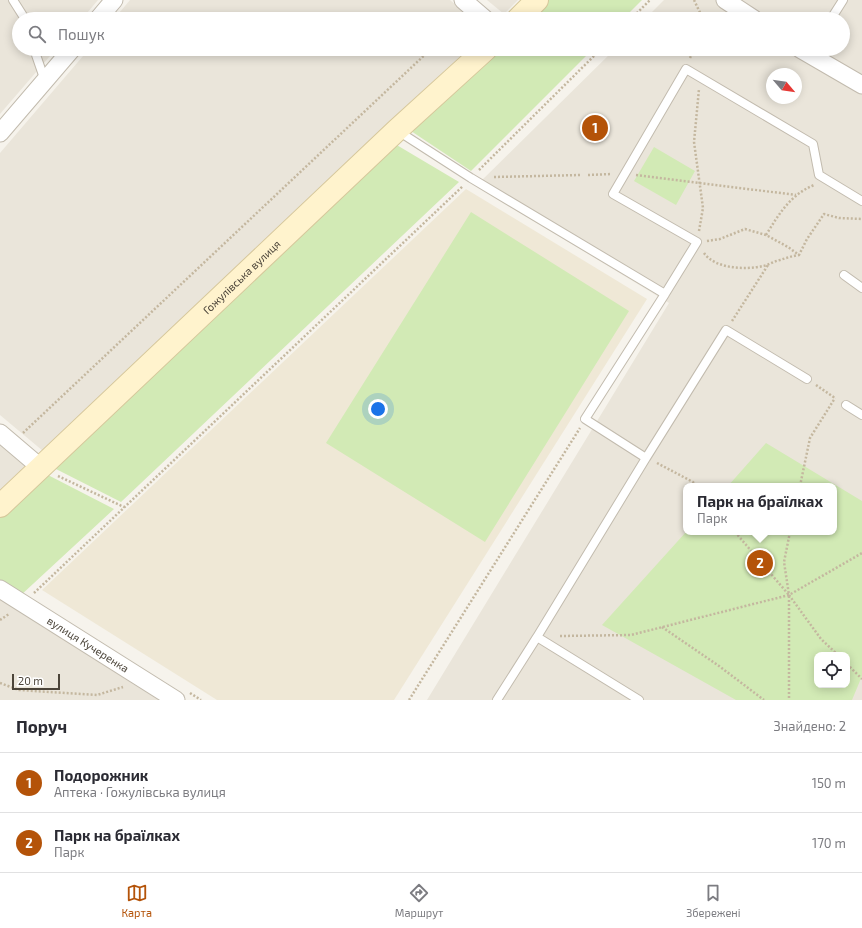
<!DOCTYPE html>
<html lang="uk">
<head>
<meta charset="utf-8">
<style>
	:root { --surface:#fff; --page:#f7f7f7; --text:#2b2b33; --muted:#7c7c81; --line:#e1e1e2; --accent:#b45309 }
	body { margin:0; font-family:"Exo 2",sans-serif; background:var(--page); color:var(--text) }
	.controls { position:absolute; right:12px; bottom:12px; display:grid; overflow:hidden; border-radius:8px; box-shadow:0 2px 10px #0003 }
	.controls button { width:36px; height:36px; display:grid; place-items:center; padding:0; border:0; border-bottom:1px solid var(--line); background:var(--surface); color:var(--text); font:20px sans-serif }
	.compass { position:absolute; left:766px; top:68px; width:36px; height:36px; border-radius:50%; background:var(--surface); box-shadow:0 2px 10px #0003; rotate:119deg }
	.scale { position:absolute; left:12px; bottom:10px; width:48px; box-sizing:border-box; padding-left:4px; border:2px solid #4b4439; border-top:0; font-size:11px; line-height:14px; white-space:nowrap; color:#4b4439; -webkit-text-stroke:3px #fff; paint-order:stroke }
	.you { position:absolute; left:378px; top:409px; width:14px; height:14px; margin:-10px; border:3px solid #fff; border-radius:50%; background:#1a73e8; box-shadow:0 0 0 6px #1a73e833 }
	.badge { display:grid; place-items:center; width:26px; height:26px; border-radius:50%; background:var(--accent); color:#fff; font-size:13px; font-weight:700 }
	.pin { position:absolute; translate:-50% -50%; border:2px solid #fff; box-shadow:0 1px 4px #0006 }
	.popup { position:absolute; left:683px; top:483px; width:154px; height:52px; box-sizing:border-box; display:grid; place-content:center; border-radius:8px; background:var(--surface); filter:drop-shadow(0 1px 3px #0005); font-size:13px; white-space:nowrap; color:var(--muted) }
	.popup b { font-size:15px; color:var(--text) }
	.popup::after { content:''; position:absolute; left:50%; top:100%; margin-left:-8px; border:8px solid transparent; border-top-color:var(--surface) }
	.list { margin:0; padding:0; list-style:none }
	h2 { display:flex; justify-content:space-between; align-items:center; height:52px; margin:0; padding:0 16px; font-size:17px }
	h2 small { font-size:13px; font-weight:400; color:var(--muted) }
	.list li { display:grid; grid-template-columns:26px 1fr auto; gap:12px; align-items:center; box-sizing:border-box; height:60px; padding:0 16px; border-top:1px solid var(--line) }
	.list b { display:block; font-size:15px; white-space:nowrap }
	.list p { margin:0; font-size:13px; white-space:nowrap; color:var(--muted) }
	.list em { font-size:13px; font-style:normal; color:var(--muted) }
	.icon { flex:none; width:22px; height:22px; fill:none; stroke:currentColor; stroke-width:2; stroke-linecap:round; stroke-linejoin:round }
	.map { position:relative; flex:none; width:862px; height:700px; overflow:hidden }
	.search { position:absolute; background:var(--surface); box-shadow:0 2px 10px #0003; left:12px; right:12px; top:12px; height:44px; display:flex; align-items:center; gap:10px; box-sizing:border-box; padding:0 14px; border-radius:22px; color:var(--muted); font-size:15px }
	.sheet { height:172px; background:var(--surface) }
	nav { display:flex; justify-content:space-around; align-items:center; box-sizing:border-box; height:56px; border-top:1px solid var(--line); background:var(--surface); font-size:11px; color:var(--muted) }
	nav a { display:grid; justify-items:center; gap:2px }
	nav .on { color:var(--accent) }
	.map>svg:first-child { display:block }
</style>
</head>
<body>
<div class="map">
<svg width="862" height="700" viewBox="0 0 862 700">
	<rect width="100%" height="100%" fill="#f6f3ec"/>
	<!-- residential -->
	<path fill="#eae5da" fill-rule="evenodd" d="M0 0H98L82 19H19V49H56L0 114Z
		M130 0H450L472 19H114Z
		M487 0H518L504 14Z
		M664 0H862V700H427L669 303 476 186 615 49H843V19H645ZM772 74H796V98H772ZM686 486H834V532H686ZM817 655H847V685H817Z
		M89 49H468L43 451 0 415V153Z
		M0 443 27 466 0 492Z
		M0 598 133 684 159 700H0Z"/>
	<!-- education -->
	<path fill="#efe8d6" d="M466 189 647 299 394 700H217L42 590Z"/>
	<!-- green -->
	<path fill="#d2eab5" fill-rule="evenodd" d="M546 0H642L623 19H525Z
		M493 49H593L471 171 408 129Z
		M395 144 459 182 121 502 52 467Z
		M654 147 695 171 676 205 634 181Z
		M471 212 629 311 485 542 326 443Z
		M766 443 862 501V676L852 700H736L602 625 686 532H834V486H728ZM817 655H847V685H817Z
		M46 474 114 509 20 596 0 583V518Z"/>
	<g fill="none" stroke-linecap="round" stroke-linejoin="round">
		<defs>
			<path id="lane" d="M13 0 25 19
				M831 19 843 0
				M34 49 45 81
				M398 131 471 178 665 294 585 419 646 458 726 330 807 379
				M844 275 862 288
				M665 294 697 242 613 194 686 69 813 144 819 175 862 201
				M846 405 862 415
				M537 637 646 458
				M497 700 537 637 639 700"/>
			<g id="street">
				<path d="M463 0 485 19"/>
				<path d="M725 0 754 19"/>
				<path d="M98 19 114 0"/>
				<path d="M800 49 862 85"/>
				<path d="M0 133 72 49"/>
				<path d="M0 433 40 467"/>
				<path id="s1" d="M0 589 176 700"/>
			</g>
			<g id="secondary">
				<path d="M518 19 537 0"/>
				<path id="s2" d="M0 506 397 130 486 49"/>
			</g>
		</defs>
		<!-- lane casing -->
		<use href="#lane" stroke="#c2bbae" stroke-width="10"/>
		<!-- street casing -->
		<use href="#street" stroke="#c2bbae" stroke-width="19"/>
		<!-- secondary casing -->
		<use href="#secondary" stroke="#d6c79b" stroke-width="24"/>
		<!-- path -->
		<path stroke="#c4b79f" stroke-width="2.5" stroke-dasharray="2 2" stroke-linecap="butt" d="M694 0 703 19
			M631 19 650 0
			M690 58 694 49
			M479 170 601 49
			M588 175 611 174
			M636 175 796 195
			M494 177 581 175
			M699 231 703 208 694 142 699 89
			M766 235C779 214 790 195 814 185
			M707 241 720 239 745 229 766 235 788 247 799 255 807 239 824 214 839 218 862 219
			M704 253C715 269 746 270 763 266 769 265 774 261 780 260 786 258 792 256 799 255
			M732 321 768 265
			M816 385 835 398
			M23 433 431 49
			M657 463 693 482 696 486
			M58 476 124 507
			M800 486 810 438 835 398
			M735 532 789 595V700
			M790 532 784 562 789 595 821 639 838 655
			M34 593 463 186
			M0 620 9 614
			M662 627 719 666 764 700
			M560 636 631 635 789 595 862 553
			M847 664 862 679
			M0 683 19 690 97 695 123 687
			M190 693 201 700
			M409 700 580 428"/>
		<!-- lane -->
		<use href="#lane" stroke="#fff" stroke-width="8"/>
		<!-- street -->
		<use href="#street" stroke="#fff" stroke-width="17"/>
		<!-- secondary -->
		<use href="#secondary" stroke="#fff3cd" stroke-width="22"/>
	</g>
	<g text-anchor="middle" stroke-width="3" stroke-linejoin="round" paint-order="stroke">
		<!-- street labels -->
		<g font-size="11" fill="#4b4439" stroke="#fff">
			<text dy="4" stroke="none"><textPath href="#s2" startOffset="333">Гожулівська вулиця</textPath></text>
			<text dy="4" stroke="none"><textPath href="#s1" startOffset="104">вулиця Кучеренка</textPath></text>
		</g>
	</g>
</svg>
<div class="controls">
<button><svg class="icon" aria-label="locate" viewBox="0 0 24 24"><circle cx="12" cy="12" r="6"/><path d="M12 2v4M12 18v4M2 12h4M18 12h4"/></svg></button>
</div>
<svg class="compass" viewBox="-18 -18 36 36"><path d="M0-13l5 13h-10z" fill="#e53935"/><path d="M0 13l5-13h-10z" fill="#7c7c81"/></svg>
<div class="scale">20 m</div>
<div class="you"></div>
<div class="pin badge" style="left:595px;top:128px">1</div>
<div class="pin badge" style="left:760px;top:563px">2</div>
<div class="popup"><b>Парк на браїлках</b>Парк</div>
<div class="search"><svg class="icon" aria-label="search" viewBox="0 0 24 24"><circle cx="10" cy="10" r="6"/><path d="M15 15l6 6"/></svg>Пошук</div>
</div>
<section class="sheet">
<h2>Поруч<small>Знайдено: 2</small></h2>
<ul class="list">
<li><span class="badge">1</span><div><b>Подорожник</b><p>Аптека · Гожулівська вулиця</p></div><em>150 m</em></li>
<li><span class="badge">2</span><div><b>Парк на браїлках</b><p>Парк</p></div><em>170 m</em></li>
</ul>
</section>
<nav>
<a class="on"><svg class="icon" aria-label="map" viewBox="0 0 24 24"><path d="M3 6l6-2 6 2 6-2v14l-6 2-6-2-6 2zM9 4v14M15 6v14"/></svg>Карта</a>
<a><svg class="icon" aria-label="directions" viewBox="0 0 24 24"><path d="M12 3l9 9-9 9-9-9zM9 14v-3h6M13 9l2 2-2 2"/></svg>Маршрут</a>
<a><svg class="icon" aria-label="saved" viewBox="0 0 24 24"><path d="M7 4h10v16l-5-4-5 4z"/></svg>Збережені</a>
</nav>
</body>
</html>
